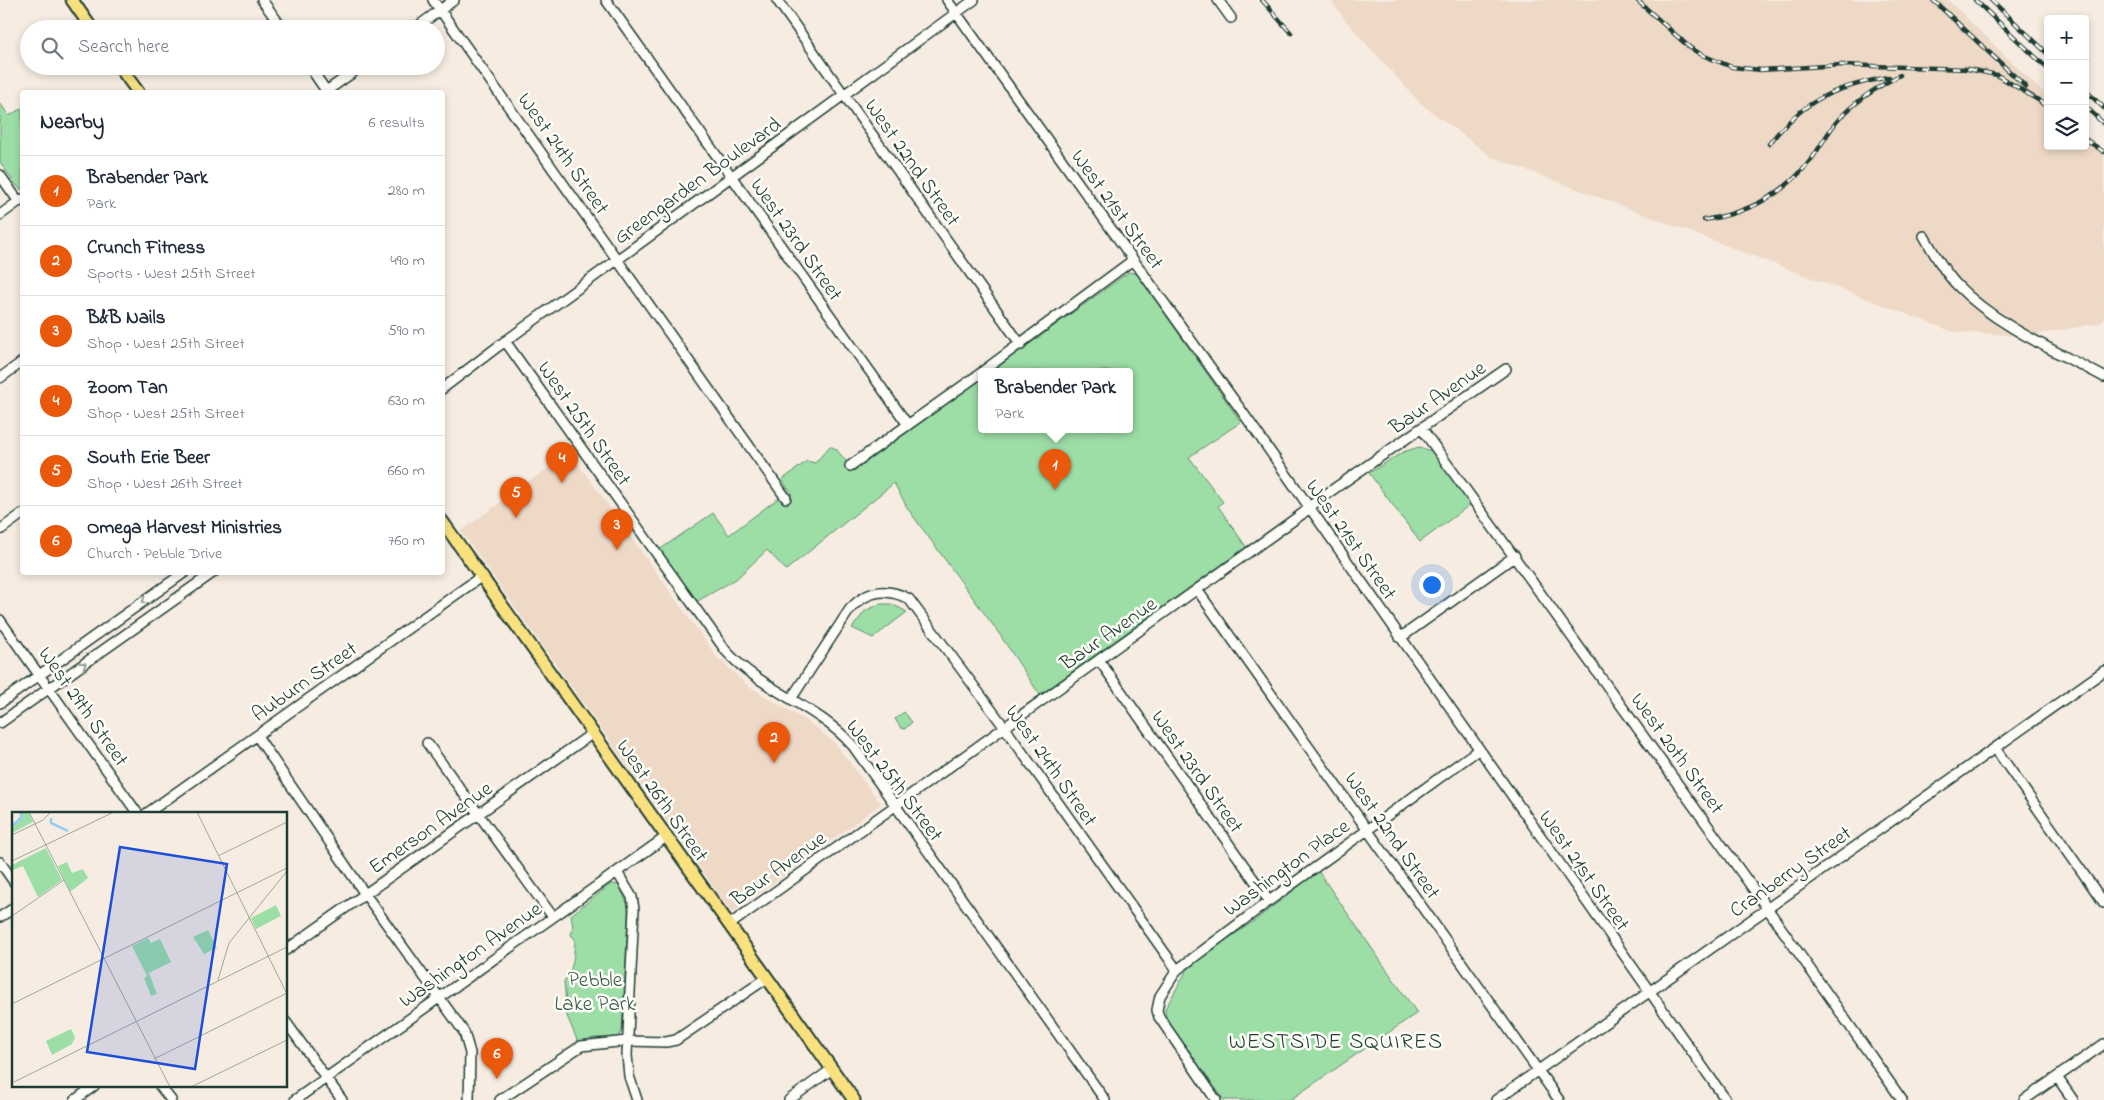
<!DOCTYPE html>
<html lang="en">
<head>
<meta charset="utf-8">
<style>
	:root { --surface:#fff; --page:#f6f6f7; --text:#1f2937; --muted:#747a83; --line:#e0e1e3; --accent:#ea580c }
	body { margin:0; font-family:"Indie Flower",sans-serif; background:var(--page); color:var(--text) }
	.controls { position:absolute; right:15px; top:15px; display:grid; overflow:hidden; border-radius:5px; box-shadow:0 2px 8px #0003 }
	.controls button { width:45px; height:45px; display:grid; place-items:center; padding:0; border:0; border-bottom:1px solid var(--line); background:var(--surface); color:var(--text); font:25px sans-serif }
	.you { position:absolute; left:1431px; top:584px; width:18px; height:18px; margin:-12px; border:4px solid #fff; border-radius:50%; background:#1a73e8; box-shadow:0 0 0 8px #1a73e833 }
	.badge { display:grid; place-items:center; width:32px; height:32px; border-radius:50%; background:var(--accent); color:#fff; font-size:16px; font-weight:700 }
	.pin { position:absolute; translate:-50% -41px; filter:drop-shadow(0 1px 2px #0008) }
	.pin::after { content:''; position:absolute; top:26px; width:18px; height:15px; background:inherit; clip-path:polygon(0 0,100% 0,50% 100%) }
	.popup { position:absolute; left:978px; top:368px; width:155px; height:65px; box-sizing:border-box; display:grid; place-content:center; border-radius:5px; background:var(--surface); filter:drop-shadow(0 1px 4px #0005); font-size:16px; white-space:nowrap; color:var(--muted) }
	.popup b { font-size:19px; color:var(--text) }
	.popup::after { content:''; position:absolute; left:50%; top:100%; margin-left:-10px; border:10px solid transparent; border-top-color:var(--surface) }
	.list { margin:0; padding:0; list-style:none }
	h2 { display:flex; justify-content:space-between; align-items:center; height:65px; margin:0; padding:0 20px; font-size:21px }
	h2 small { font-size:16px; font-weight:400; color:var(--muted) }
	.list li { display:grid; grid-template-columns:32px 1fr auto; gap:15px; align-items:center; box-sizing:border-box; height:70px; padding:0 20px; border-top:1px solid var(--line) }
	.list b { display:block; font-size:19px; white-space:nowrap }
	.list p { margin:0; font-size:16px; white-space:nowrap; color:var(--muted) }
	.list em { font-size:16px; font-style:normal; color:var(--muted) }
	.icon { flex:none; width:28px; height:28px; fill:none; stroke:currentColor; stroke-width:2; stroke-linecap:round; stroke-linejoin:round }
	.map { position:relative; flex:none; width:2104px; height:1100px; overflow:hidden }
	.search { position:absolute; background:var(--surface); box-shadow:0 2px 8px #0003; left:20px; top:20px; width:425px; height:55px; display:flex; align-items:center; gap:12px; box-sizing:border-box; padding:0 18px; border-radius:28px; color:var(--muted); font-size:19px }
	.panel { position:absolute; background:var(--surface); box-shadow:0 2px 8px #0003; left:20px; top:90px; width:425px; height:485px; border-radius:5px }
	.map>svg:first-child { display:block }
</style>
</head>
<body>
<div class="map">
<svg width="2104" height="1100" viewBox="0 0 2104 1100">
	<rect width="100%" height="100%" fill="#f6ece1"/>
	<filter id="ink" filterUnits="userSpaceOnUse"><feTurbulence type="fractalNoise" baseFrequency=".02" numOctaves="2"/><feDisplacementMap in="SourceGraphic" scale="10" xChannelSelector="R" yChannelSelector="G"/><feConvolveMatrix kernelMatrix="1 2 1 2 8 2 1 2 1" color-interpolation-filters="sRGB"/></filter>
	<g filter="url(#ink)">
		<!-- built -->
		<path fill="#eed9c7" d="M1331 0H1948L2048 97V146H2085V133L2104 151V320L2100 323 2028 336 1954 332 1492 157 1420 103 1345 20Z
			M570 452 717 657 748 686 810 723 834 742 881 804 732 913 461 531Z"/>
		<!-- green -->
		<path fill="#9ddea7" stroke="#5e8e6e" d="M0 103 9 116 22 108V190L16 185 0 162Z
			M1129 272 1137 274 1241 422 1189 457 1223 502 1218 506 1247 548 1154 619 1040 695 998 632 908 509 894 483 786 570 767 550 736 579 696 602 659 550 713 513 729 535 780 497 786 498 792 494 782 480 807 461 815 463 830 446 836 449 854 471 981 379V429H1129V371H992Z
			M1419 447 1434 452 1471 504 1420 542 1369 473 1403 452Z
			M880 604H892L907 612 873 638 852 628 865 611Z
			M904 712 912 722 905 729 901 728 895 719Z
			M1318 871 1417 1013 1290 1100H1224L1166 1019 1165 1009 1187 970 1208 952 1253 922Z
			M611 884 619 885 628 905V917L622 1032 617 1038H594L578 1042 567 1016 564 981C574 970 574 953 575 939L571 935 573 928 571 915Z"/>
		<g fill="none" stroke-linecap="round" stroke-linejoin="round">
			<defs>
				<path id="minor" d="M262 0 283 29
					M433 0 786 498
					M606 0 908 425
					M777 0 1021 345
					M947 0 1241 410 1726 1100
					M1218 0 1231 18
					M414 29 454 0
					M309 66 327 92
					M325 92 362 66
					M0 175 19 202
					M0 215 22 199
					M1924 236C1934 253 1944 272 1958 286 1997 326 2056 351 2104 377
					M505 341 726 651C762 691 817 705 853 746L1105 1100
					M983 371 1133 260
					M0 378 22 362
					M442 389 496 348 974 0
					M1422 429 1767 908 1902 1100
					M850 466 981 373
					M0 530 22 514
					M1198 591 1559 1100
					M0 620 138 814
					M1400 638 1515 556
					M1099 660 1269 901
					M791 699 850 609C867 590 887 587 909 599L1005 728 1177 970
					M0 703 185 572
					M0 723 214 572
					M257 736 365 894 464 1032 470 1053 469 1100
					M427 743 553 917
					M1995 748 2104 903
					M146 814 482 576
					M0 862 14 882
					M617 872 632 897 634 909 627 1055 629 1076 637 1100
					M0 917 14 908
					M729 925 1302 514 1318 500 1506 369
					M286 950 593 733
					M286 1022 342 1100
					M2057 1077 2073 1100
					M160 1086 171 1100
					M75 1100 94 1086
					M295 1100 666 837
					M500 1100 581 1046 627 1041 666 1042 676 1040 767 978
					M789 1100 832 1069
					M1216 1100 1159 1017 1157 1010 1160 996 1177 970 1269 901 1478 750
					M1496 1100 2104 671
					M2024 1100 2104 1044"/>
				<path id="major" d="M72 0 92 29
					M119 66 138 92
					M442 521 854 1100"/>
			</defs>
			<!-- minor casing -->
			<use href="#minor" stroke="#1f3d34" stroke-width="12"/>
			<!-- major casing -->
			<use href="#major" stroke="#1f3d34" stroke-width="15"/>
			<!-- minor -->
			<use href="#minor" stroke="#fdfcf7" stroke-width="9"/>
			<!-- major -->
			<use href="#major" stroke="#fae180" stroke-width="11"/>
			<defs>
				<path id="rail" d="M1262 0 1291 33
					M1933 0 2026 87
					M1975 0 2048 69
					M1991 0 2048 54
					M1638 1 1689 47 1702 55 1732 67 1761 70 1841 65 1968 69 1997 75 2038 100 2048 108
					M2085 90 2104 108
					M2085 106 2104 124
					M2085 139 2104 152
					M1769 144C1804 99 1835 87 1889 77
					M1704 220C1749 213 1786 194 1813 157 1822 144 1829 130 1839 119 1857 100 1877 87 1900 75"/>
			</defs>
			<!-- rail casing -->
			<use href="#rail" stroke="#1f3d34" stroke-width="4.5"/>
			<!-- rail -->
			<use href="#rail" stroke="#fdfcf7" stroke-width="2.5" stroke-dasharray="8" stroke-linecap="butt"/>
		</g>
		<!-- one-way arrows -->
		<defs><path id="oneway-chevron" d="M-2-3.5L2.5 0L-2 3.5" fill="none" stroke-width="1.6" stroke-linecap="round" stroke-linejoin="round" transform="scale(1.25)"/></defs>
		<g stroke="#8e9c96">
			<use href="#oneway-chevron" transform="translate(145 601) rotate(145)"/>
			<use href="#oneway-chevron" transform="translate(83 665) rotate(-35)"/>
		</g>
	</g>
	<g text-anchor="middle" stroke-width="5" stroke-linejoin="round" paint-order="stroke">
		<!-- street labels -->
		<g font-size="21" fill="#1f3d34" stroke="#fdfcf7">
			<text transform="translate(564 153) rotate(55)" y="7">West 24th Street</text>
			<text transform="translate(913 162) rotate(55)" y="7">West 22nd Street</text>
			<text transform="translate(697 180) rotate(-36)" y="7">Greengarden Boulevard</text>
			<text transform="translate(1118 209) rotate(54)" y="7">West 21st Street</text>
			<text transform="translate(797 239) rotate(55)" y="7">West 23rd Street</text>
			<text transform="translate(1437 397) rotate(-35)" y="7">Baur Avenue</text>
			<text transform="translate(585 423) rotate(55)" y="7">West 25th Street</text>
			<text transform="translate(1352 539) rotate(55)" y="7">West 21st Street</text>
			<text transform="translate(1108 633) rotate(-35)" y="7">Baur Avenue</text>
			<text transform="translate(304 681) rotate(-35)" y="7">Auburn Street</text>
			<text transform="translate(84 706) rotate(55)" y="7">West 29th Street</text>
			<text transform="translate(1678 753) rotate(54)" y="7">West 20th Street</text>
			<text transform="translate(1052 765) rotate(55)" y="7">West 24th Street</text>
			<text transform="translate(1198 771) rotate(55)" y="7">West 23rd Street</text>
			<text transform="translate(895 780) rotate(53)" y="7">West 25th Street</text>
			<text transform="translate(663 800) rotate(55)" y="7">West 26th Street</text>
			<text transform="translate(430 827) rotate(-35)" y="7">Emerson Avenue</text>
			<text transform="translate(1393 835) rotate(55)" y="7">West 22nd Street</text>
			<text transform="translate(1286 867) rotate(-36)" y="7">Washington Place</text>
			<text transform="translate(778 868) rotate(-36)" y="7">Baur Avenue</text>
			<text transform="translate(1585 870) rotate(55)" y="7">West 21st Street</text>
			<text transform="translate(1790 871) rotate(-35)" y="7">Cranberry Street</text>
			<text transform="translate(470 954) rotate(-35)" y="7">Washington Avenue</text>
		</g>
		<!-- park labels -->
		<g font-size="21" fill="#385d4b" stroke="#fdfcf7">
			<text x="595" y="986">Pebble<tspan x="595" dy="24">Lake Park</tspan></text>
		</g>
		<!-- neighbourhood labels -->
		<g font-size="22" letter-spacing="1" fill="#1f3d34" stroke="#fdfcf7">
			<text x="1336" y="1048">WESTSIDE SQUIRES</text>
		</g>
	</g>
	<!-- overview -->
	<g transform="translate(12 812)">
		<rect width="275" height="275" fill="#f6ece1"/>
		<path d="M6 0H17L21 10 0 21V14L9 3ZM34 36 50 68 26 85 11 54 1 58 0 53ZM55 50 60 61 71 57 76 66 58 80 46 54ZM264 93 269 104 244 117 239 106ZM196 118 205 136 192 142 181 125ZM136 126 139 131 148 127 159 150 137 161 145 182 139 184 132 166 135 164 120 134ZM59 217 63 225 60 232 40 243 34 229Z" fill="#9ddea7"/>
		<path fill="none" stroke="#96ccf5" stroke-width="2.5" d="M39 6V11L56 19M0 14 10 5 8 0"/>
		<path fill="none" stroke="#a0a69c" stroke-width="1" d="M17 0 158 275M185 0 275 182M0 23 31 8 39 0M206 44 275 10M0 49 102 0M0 104 52 68M206 168 217 131 275 59M0 192 275 56M142 247 275 181M2 270 275 135M179 275 275 228"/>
		<path fill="#1d4ed8" fill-opacity="0.15" stroke="#1d4ed8" stroke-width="2.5" d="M108 35 215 52 183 257 75 240Z"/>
		<rect width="275" height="275" fill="none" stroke="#1f3d34" stroke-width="2.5"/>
	</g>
</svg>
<div class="controls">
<button>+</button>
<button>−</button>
<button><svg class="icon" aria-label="layers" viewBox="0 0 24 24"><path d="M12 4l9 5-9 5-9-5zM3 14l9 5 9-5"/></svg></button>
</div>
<div class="you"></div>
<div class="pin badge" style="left:1055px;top:490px">1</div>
<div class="popup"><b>Brabender Park</b>Park</div>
<div class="pin badge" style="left:774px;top:763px">2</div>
<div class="pin badge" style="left:617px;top:550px">3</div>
<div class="pin badge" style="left:562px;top:483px">4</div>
<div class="pin badge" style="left:516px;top:518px">5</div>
<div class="pin badge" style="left:497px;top:1079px">6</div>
<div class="search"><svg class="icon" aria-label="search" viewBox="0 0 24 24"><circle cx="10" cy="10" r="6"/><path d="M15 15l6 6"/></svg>Search here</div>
<section class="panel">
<h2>Nearby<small>6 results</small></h2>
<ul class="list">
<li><span class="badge">1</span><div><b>Brabender Park</b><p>Park</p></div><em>280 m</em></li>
<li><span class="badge">2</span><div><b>Crunch Fitness</b><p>Sports · West 25th Street</p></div><em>490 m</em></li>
<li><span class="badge">3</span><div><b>B&amp;B Nails</b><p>Shop · West 25th Street</p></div><em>590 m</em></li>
<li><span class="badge">4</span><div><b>Zoom Tan</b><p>Shop · West 25th Street</p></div><em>630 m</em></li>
<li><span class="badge">5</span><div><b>South Erie Beer</b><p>Shop · West 26th Street</p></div><em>660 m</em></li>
<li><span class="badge">6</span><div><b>Omega Harvest Ministries</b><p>Church · Pebble Drive</p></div><em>760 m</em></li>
</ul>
</section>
</div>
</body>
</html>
